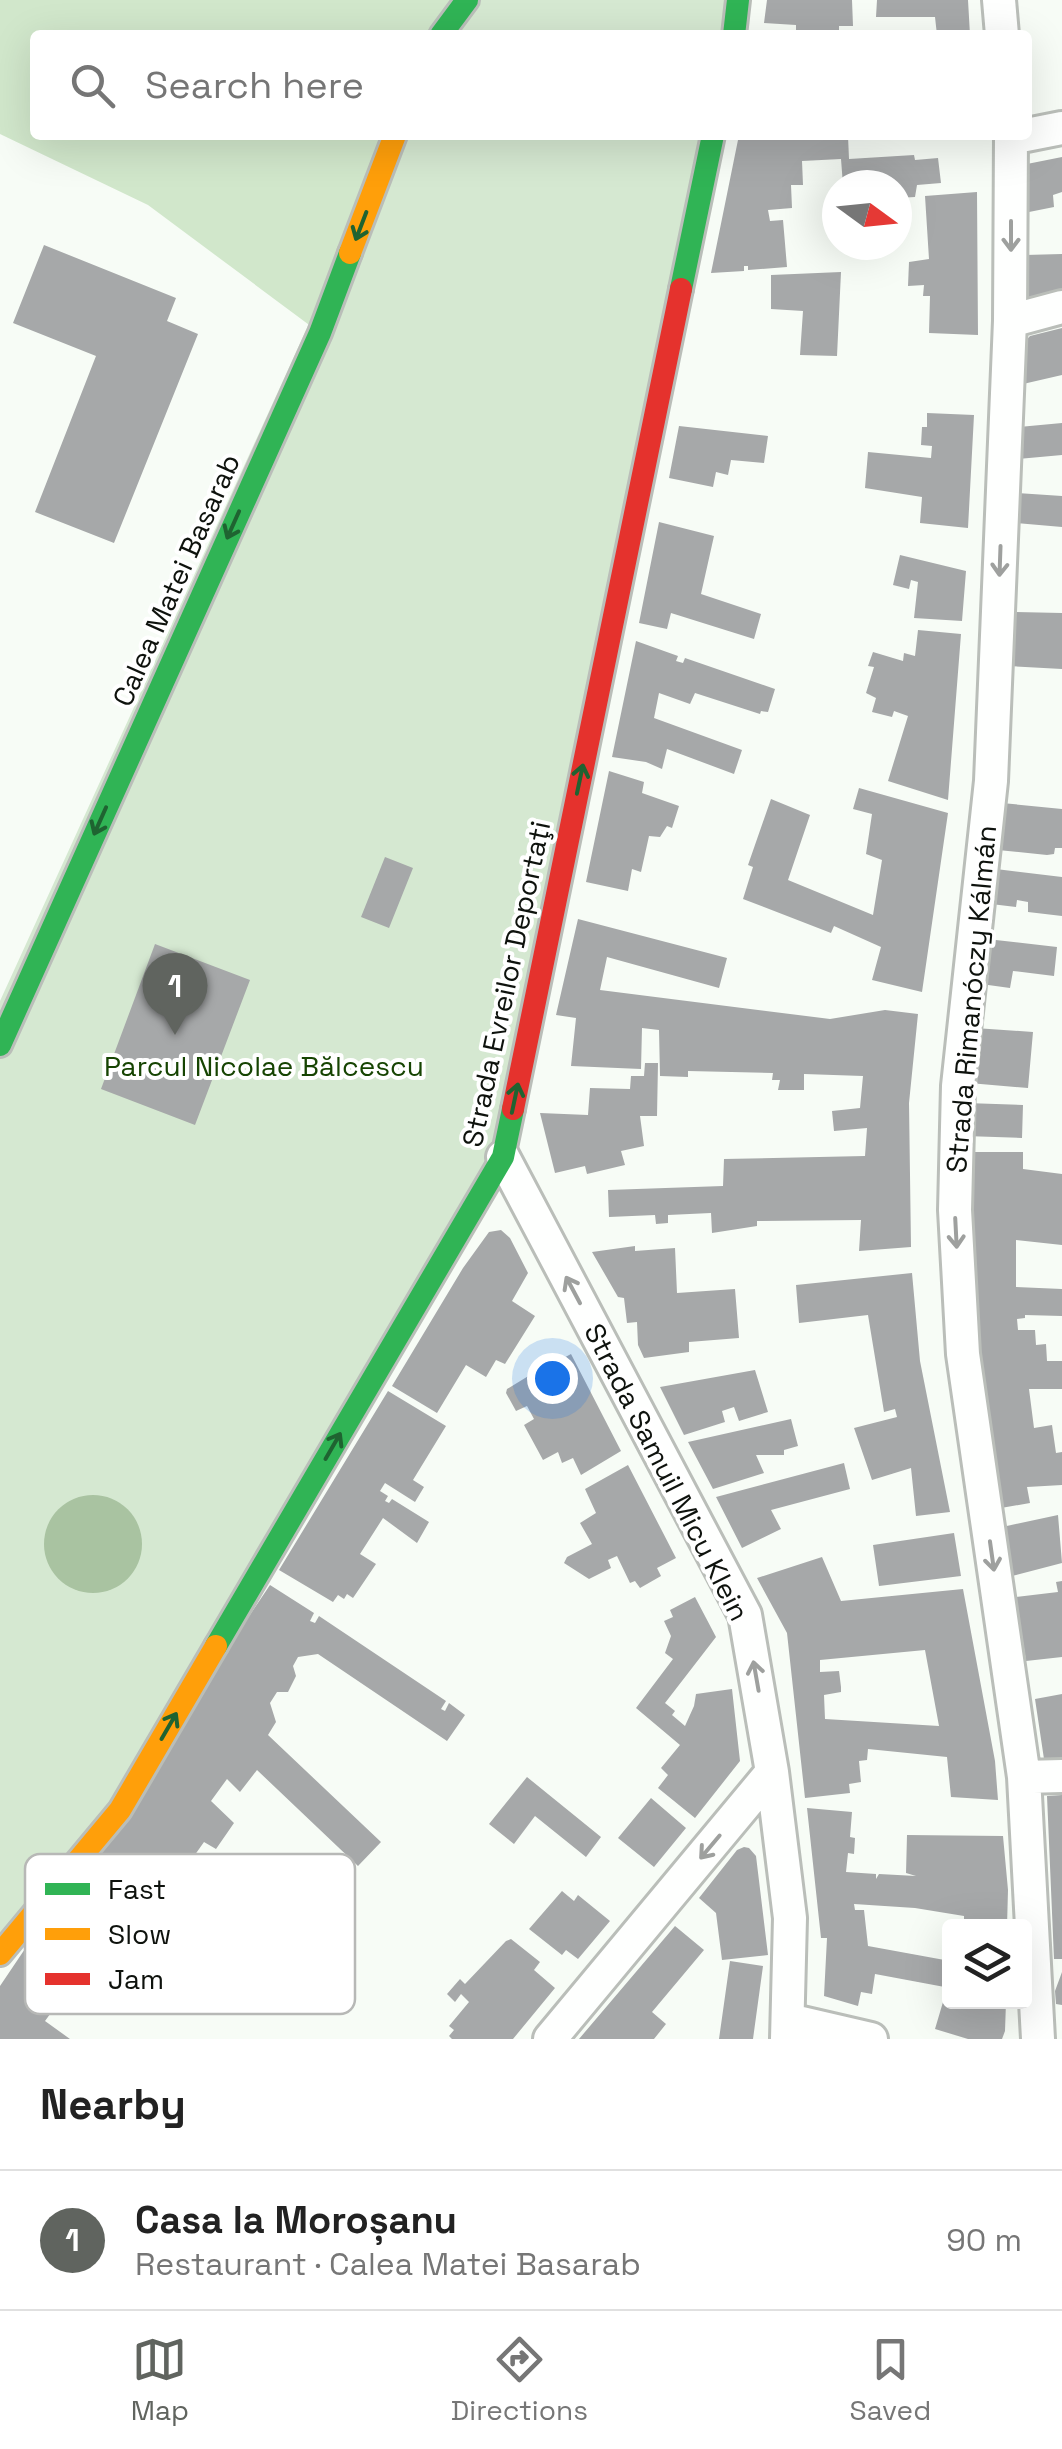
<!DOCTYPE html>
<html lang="en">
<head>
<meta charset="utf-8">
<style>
	:root { --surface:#fff; --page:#f2f2f2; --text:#222; --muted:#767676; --line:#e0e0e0; --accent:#60645f }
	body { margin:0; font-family:"Space Grotesk",sans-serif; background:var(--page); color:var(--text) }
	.controls { position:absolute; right:30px; bottom:30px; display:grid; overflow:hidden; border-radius:10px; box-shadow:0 10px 40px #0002 }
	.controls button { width:90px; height:90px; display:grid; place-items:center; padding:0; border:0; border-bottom:2px solid var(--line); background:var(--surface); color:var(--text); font:50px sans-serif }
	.compass { position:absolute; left:822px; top:170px; width:90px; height:90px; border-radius:50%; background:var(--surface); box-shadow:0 10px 40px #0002; rotate:105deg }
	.you { position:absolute; left:552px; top:1378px; width:35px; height:35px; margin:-25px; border:8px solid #fff; border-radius:50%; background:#1a73e8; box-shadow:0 0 0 15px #1a73e833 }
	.badge { display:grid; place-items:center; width:65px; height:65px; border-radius:50%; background:var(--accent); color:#fff; font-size:32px; font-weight:700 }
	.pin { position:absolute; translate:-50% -82px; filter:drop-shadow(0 2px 5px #0008) }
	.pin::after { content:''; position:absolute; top:52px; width:35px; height:30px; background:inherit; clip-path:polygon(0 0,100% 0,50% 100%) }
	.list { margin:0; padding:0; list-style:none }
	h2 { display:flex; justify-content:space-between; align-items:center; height:130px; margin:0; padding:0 40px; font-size:42px }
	h2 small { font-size:32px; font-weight:400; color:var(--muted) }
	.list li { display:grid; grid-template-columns:65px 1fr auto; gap:30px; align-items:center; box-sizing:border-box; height:140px; padding:0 40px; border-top:2px solid var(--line) }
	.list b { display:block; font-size:38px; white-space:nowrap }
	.list p { margin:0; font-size:32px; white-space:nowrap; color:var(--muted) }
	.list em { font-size:32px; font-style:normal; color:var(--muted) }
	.icon { flex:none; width:55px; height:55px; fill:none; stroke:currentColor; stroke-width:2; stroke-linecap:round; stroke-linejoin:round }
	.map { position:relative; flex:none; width:1062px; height:2039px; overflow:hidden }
	.search { position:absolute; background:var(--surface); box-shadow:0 10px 40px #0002; left:30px; right:30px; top:30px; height:110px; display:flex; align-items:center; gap:25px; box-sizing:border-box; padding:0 35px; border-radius:10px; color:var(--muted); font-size:38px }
	.sheet { height:270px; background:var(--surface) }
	nav { display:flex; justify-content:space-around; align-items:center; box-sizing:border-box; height:140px; border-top:2px solid var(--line); background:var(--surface); font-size:28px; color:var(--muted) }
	nav a { display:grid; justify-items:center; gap:5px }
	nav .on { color:var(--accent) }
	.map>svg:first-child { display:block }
</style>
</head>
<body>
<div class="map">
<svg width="1062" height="2039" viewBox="0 0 1062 2039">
	<rect width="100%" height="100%" fill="#f7fcf6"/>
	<!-- green -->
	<path fill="#d5e8d1" d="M467 0H738L734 35H441Z
		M395 135H713L503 1157 120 1810 0 1954V1001Z"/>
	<!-- forest -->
	<path fill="#d1e7cb" d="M0 0H479L446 35H35V135H395L320 333 148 205 0 134Z"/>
	<!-- water -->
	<path fill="#a9c3a1" d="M44 1544a49 49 0 1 1 98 0a49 49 0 1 1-98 0Z"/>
	<!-- building -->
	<path fill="#a6a8a9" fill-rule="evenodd" d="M767 0H852L853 26H839V35H796V25L764 23Z
		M877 0H968L970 35H937L935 17H876Z
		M739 135H799V139L848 136 849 159 914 155 915 160 938 158 941 183 917 185 915 197 897 198V185H843L841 159 802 161 803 185H791L792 208 768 210 770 221 783 220 787 267 748 270V266H744V271L711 273Z
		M1062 157V192L1053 195 1054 207 1024 213 1022 165Z
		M977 192 978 335 929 333 930 296H923L924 285 908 286 909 262 929 259 925 196Z
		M44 245 176 298 167 321 198 334 114 543 35 512 96 356 13 323Z
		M1062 254V292L1027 303 1025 255Z
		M841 272 837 356 800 355 803 311 771 309V275Z
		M1062 328V375L1023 384 1022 345 1030 336Z
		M927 413 974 415 968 528 920 523 922 497 865 488 868 452 931 458 932 446 921 445 922 427H927Z
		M1062 423V455L1018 459 1019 427Z
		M679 426 768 436 764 463 731 460 728 475 716 472 713 487 669 478Z
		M1017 493 1062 496V527L1015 523Z
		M659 522 714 536 701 594 761 614 754 639 671 613 667 629 639 623Z
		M900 555 966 571 962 621 914 618 918 582 911 580 909 589 893 585Z
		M1011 612 1062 613V669L1009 666Z
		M918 630 961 634 948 800 888 781 908 716 894 711 892 717 872 712 876 698 866 693 874 667 868 666 873 652 903 661 904 653 915 656Z
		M636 641 678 656 676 661 683 663 685 658 775 689 768 712 761 711 760 714 695 693 690 704 659 693 654 718 742 750 734 774 667 749 662 769 646 762 612 757Z
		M609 771 644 782 642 793 679 806 672 828 667 826 660 837 649 836 641 872 632 869 628 891 586 882Z
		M859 788 948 813 922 992 872 980 881 947 834 926 831 933 743 899 753 867 748 865 771 799 810 815 788 880 873 915 882 860 866 854 872 814 853 809Z
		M1002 803 1062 809V848H1055L1054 854 1047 855 998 850Z
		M385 857 413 868 389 928 361 917Z
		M996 869 1062 877V916L1028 912V902L1017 900 1016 907 991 904Z
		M578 919 727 958 719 988 607 957 600 990 830 1019 885 1010 918 1014 909 1103 911 1247 859 1251 861 1220 757 1221V1226L712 1233 711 1213 668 1215V1223L656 1224 655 1215 609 1217 608 1190 723 1186 724 1159 865 1156 867 1128 834 1131 832 1111 860 1108 863 1076 804 1074V1090H778L780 1080H772L773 1073 688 1071V1077L660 1076 659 1030 642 1028 641 1069 571 1066 576 1018 556 1015Z
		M987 939 1057 947 1054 976 1013 971 1010 988 981 984Z
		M155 944 250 980 195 1125 101 1089Z
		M975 1028 1033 1032 1028 1088 969 1083Z
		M645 1063H658L657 1116H640L644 1146 621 1151 625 1165 587 1174 585 1166 555 1173 540 1113 588 1115 590 1088 630 1089 631 1076H644Z
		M966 1103 1023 1105 1022 1138 965 1136Z
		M966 1152H1023V1169L1062 1174V1245L1016 1240V1287L1062 1289V1316L1025 1315V1318L1017 1319 1018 1330H1035L1036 1345 1046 1344 1047 1361H1062V1389H1029L1034 1428 1052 1425 1056 1453 1062 1452V1485L1027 1487 1030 1503 1001 1508 975 1336Z
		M501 1230 510 1238 528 1273 512 1301 535 1316 505 1364 496 1360 486 1377 466 1365 437 1413 392 1386 463 1268 489 1232Z
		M635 1246V1251L675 1248 677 1293 735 1289 739 1338 689 1342V1352L644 1358 638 1345 637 1322 627 1323 624 1298 618 1297 592 1252Z
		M912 1273 920 1361 950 1512 916 1516 911 1468 872 1480 854 1428 897 1417 895 1409 884 1412 868 1315 799 1323 796 1285Z
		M571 1354 621 1451 581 1475 573 1458 562 1463 558 1452 543 1460 524 1425 534 1419 527 1406 516 1411 506 1393 507 1389 530 1375 532 1379 543 1373 541 1370Z
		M755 1370 768 1412 739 1421 734 1407 722 1411 725 1422 684 1435 660 1387Z
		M388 1391 446 1426 413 1480 424 1487 415 1502 385 1483 380 1491 388 1496 385 1501 389 1503 392 1499 429 1522 417 1543 383 1518 360 1554 376 1564 353 1598 347 1594 344 1599 338 1595 333 1602 279 1570Z
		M791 1419 798 1446 784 1450V1455H756L764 1473 713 1489 688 1442Z
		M844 1463 850 1489 771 1510 781 1529 742 1548 716 1497Z
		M628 1465 676 1558 657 1568 661 1576 640 1588 635 1581 630 1583 617 1556 608 1560 611 1568 589 1579 564 1563 567 1557 592 1544 580 1523 596 1513 585 1489Z
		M1058 1515 1062 1563 1012 1576 1002 1527Z
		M954 1533 961 1576 879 1586 873 1545Z
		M822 1557 841 1601 963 1589 995 1761 998 1800 951 1797 947 1757 868 1749 867 1760 859 1761 861 1782 849 1784 850 1793 805 1798 787 1633 757 1578ZM925 1650 939 1726 825 1719 824 1695 841 1692V1687L839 1671 820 1672V1660Z
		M1062 1581V1657L1026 1661 1016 1597 1058 1592 1056 1582Z
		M270 1585 314 1613 310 1621 315 1623 319 1616 446 1701 441 1709 445 1711 449 1703 465 1715 447 1741 318 1654 298 1657 293 1666 296 1676 288 1692H277L270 1703 276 1722 268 1735 381 1842 358 1866 257 1770 240 1792 227 1779 211 1801 234 1823 216 1849 204 1842 187 1866 217 1896 199 1915 168 1886 160 1897 163 1905 148 1925 177 1946 162 1968 110 1932 45 2021 70 2039H0V1986Z
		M695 1597 716 1637 665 1703 675 1711 672 1715 685 1726 694 1706 696 1694 732 1689 740 1761 695 1818 658 1788 668 1775 661 1768 680 1745 636 1708 673 1659 665 1653 671 1636 664 1621 673 1617 670 1610Z
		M1062 1694V1764L1052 1765 1044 1759 1035 1699Z
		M527 1777 601 1837 586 1857 535 1816 514 1844 489 1824Z
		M1062 1795V1959H1054L1047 1796Z
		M651 1798 686 1828 654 1867 618 1838Z
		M807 1808 852 1812 850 1837 855 1838 854 1854 848 1853 846 1872 876 1874V1879L879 1874 916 1876 906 1873 907 1835 1003 1836 1008 1890 1007 1926H964V1916L915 1908 854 1904 855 1910H864L868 1946 950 1961V1988L875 1974 872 1994 861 1992 858 2006 824 1996 827 1938H821Z
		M744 1847 749 1848 756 1856 768 1955 722 1960 716 1913 699 1898 737 1850Z
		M562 1891 574 1901 578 1895 610 1921 578 1959 566 1950 562 1955 529 1929Z
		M675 1926 704 1950 652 2012 666 2024 654 2039H579Z
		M511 1939 540 1962 534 1970 555 1988 513 2039H452L449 2036 454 2030 449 2026 469 2002 461 1994 455 2002 447 1994 460 1979 465 1984 506 1941Z
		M730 1961 763 1966 753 2039H719Z
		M1062 1972V2005L1056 2004 1055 1991Z
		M943 2002 959 2007 961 2002H1006L1005 2031 1002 2039H968L935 2029Z"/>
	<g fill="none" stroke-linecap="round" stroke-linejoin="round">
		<defs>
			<path id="street" d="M999 0 1002 35
				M1011 135 1010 321 991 781 958 1086 955 1210 963 1354 1024 1777 1038 2039
				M1011 138 1062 128
				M1010 321 1062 307
				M503 1157 745 1615 772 1772 790 1918 787 2039
				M1024 1777 1062 1776
				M789 2020 871 2039
				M550 2039 772 1772"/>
			<path id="fast" d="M441 35 467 0
				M734 35 738 0
				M681 289 713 135
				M0 1045 320 333 350 253
				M216 1646 503 1157 513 1109"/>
			<path id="slow" d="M350 253 395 135
				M0 1954 120 1810 216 1646"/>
			<path id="jam" d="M513 1109 681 289"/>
		</defs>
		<!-- street casing -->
		<use href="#street" stroke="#babeb9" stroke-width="38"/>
		<!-- fast casing -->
		<use href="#fast" stroke="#babeb9" stroke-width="28"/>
		<!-- slow casing -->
		<use href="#slow" stroke="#babeb9" stroke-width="28"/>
		<!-- jam casing -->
		<use href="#jam" stroke="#babeb9" stroke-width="28"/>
		<!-- street -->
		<use href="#street" stroke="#fefffe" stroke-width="32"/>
		<!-- fast -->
		<use href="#fast" stroke="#30b455" stroke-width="22"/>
		<!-- slow -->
		<use href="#slow" stroke="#ff9f0a" stroke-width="22"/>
		<!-- jam -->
		<use href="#jam" stroke="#e5322d" stroke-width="22"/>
	</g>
	<!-- one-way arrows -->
	<defs><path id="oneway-shaft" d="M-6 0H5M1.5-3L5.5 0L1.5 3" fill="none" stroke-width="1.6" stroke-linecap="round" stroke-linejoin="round" transform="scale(2.5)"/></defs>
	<g stroke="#1f6331">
		<use href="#oneway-shaft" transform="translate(361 226) rotate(111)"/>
		<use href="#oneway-shaft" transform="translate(233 525) rotate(114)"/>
		<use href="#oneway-shaft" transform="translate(580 779) rotate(-78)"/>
		<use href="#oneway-shaft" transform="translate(100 821) rotate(114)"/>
		<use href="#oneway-shaft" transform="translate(515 1098) rotate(-78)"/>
		<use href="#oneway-shaft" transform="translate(333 1446) rotate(-60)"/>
		<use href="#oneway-shaft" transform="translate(169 1726) rotate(-60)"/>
	</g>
	<g stroke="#9ea09e">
		<use href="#oneway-shaft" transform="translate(1011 236) rotate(90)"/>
		<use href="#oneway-shaft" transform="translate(1000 561) rotate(92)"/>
		<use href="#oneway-shaft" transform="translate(956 1233) rotate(87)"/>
		<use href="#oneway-shaft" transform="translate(573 1290) rotate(-118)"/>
		<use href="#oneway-shaft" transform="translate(992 1556) rotate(82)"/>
		<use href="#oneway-shaft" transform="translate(756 1676) rotate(-100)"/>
		<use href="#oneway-shaft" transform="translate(710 1847) rotate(130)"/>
	</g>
	<g text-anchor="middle" stroke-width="8" stroke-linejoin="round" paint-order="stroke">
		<!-- street labels -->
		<g font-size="28" fill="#0e120d" stroke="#fff">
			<text transform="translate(176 580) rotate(-66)" y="10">Calea Matei Basarab</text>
			<text transform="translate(506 984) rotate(-78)" y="10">Strada Evreilor Deportaţi</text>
			<text transform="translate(971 999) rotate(-85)" y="10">Strada Rimanóczy Kálmán</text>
			<text transform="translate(667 1472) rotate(63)" y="10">Strada Samuil Micu Klein</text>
		</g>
		<!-- park labels -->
		<g font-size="28" fill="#164402" stroke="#fff">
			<text x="264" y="1076">Parcul Nicolae Bălcescu</text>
		</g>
	</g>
	<!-- legend -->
	<rect x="25" y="1854" width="330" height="160" rx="15" fill="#fff" stroke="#b7b8b6" stroke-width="2.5"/>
	<rect x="45" y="1883" width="45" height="12" fill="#30b455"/>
	<rect x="45" y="1928" width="45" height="12" fill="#ff9f0a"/>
	<rect x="45" y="1973" width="45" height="12" fill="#e5322d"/>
	<g font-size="28" fill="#0e120d">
		<text x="108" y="1899">Fast</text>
		<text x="108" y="1944">Slow</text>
		<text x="108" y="1989">Jam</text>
	</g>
</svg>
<div class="controls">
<button><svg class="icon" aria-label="layers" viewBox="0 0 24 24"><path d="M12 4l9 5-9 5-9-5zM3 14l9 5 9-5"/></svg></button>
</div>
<svg class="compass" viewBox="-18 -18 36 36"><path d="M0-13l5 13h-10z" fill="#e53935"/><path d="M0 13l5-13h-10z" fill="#767676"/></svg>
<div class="you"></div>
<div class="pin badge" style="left:175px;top:1035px">1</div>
<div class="search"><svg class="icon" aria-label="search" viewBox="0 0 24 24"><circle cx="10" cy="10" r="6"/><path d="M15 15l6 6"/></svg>Search here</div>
</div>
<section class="sheet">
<h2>Nearby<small></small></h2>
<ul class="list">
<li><span class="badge">1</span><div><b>Casa la Moroșanu</b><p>Restaurant · Calea Matei Basarab</p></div><em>90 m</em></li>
</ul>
</section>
<nav>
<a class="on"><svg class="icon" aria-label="map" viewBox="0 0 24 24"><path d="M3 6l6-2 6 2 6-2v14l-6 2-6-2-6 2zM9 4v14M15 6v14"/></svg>Map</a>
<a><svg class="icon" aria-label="directions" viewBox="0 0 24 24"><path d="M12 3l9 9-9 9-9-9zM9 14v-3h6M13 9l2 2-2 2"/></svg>Directions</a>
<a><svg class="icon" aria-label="saved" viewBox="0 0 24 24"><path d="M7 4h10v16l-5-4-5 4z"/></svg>Saved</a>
</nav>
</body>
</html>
